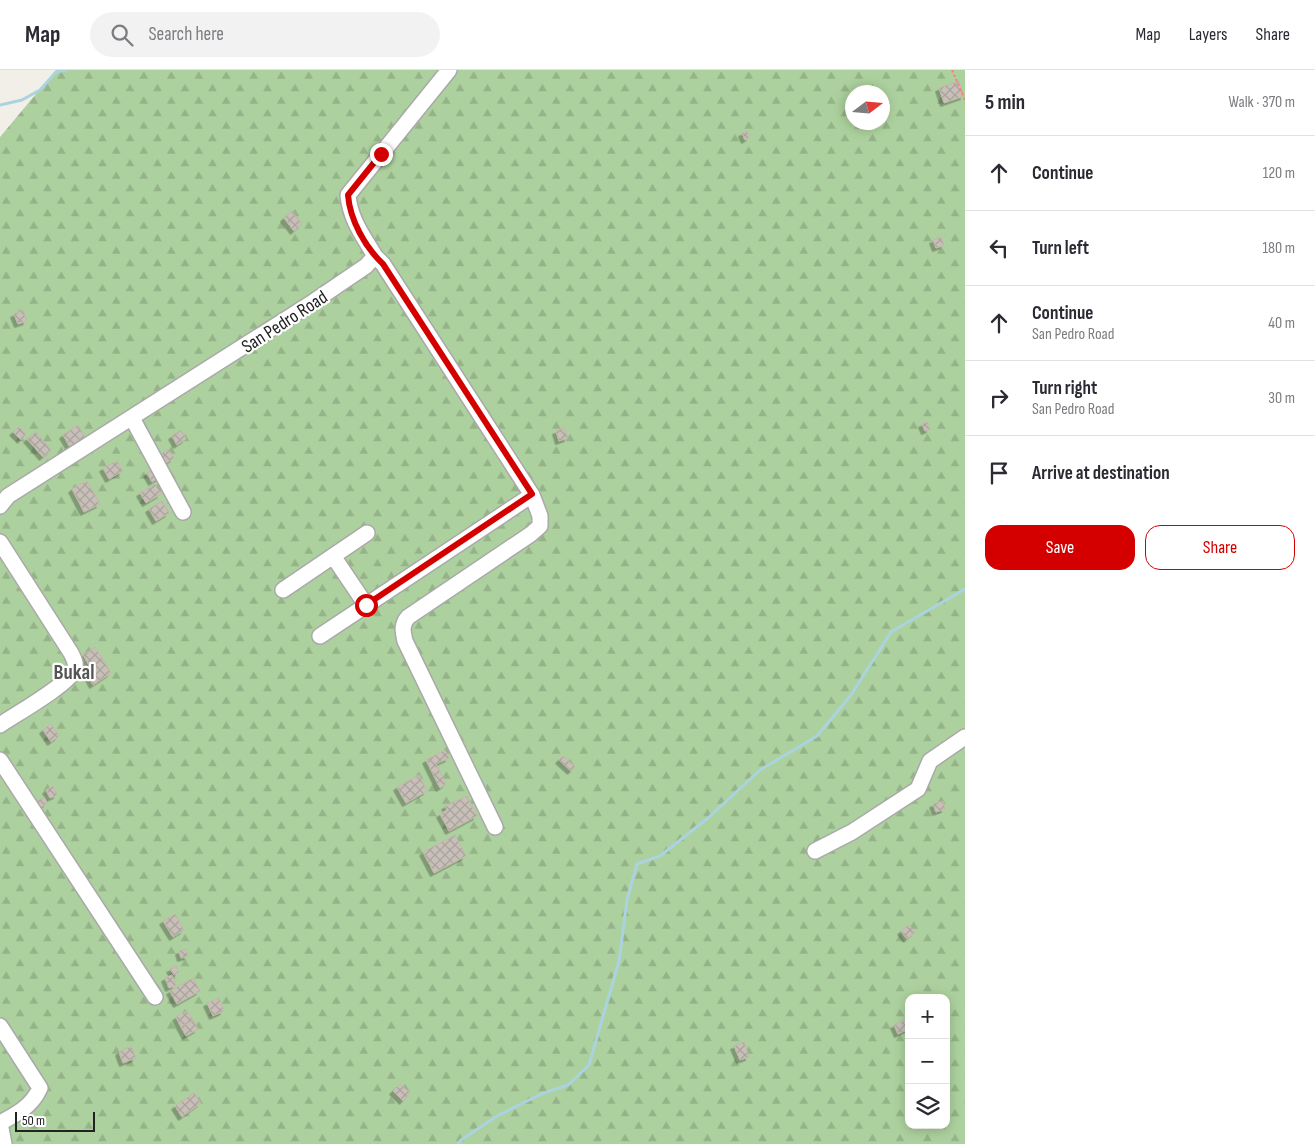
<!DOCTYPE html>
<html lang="en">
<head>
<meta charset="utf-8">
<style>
	:root { --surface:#fff; --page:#f2f2f3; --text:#2b2b33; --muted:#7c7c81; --line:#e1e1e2; --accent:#d40000 }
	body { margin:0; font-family:"Sofia Sans Condensed",sans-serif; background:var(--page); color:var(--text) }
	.controls { position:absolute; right:15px; bottom:15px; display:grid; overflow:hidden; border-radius:10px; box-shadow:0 2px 12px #0003 }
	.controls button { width:45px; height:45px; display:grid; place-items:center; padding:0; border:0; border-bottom:1px solid var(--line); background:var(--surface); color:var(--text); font:25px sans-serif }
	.compass { position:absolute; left:845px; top:15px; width:45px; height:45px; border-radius:50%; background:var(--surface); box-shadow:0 2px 12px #0003; rotate:74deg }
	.scale { position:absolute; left:15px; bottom:12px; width:80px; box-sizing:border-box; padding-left:5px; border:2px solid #222; border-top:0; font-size:14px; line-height:18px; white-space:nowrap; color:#222; -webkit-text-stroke:4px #fff; paint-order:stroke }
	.stop { position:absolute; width:15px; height:15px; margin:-11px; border:4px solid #d40000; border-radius:50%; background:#fff }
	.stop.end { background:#d40000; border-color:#fff; box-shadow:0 1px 5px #0008 }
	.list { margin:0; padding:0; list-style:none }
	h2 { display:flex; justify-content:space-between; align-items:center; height:65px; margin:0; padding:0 20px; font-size:21px }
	h2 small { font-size:16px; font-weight:400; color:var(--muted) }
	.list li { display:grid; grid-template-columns:32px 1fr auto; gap:15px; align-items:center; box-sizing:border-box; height:75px; padding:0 20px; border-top:1px solid var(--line) }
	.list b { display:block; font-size:19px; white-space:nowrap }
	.list p { margin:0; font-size:16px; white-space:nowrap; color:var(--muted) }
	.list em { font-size:16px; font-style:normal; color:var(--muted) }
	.actions { display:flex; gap:10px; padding:15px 20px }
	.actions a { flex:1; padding:11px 0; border:1px solid var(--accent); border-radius:15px; text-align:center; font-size:18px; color:var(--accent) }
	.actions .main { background:var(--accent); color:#fff }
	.icon { flex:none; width:28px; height:28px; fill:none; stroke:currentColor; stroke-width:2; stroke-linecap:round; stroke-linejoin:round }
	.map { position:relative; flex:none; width:965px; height:1074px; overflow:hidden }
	header { display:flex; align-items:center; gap:30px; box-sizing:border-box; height:70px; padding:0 25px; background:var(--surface); border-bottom:1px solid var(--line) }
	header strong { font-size:24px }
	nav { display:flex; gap:28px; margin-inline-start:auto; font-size:18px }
	.search { width:350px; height:45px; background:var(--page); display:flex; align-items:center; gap:12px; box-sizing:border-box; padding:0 18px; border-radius:28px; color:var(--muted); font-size:19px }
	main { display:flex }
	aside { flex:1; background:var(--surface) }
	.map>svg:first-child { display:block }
</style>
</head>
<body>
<header>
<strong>Map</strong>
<div class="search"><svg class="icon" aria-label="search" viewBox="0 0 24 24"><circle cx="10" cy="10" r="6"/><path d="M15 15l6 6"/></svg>Search here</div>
<nav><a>Map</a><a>Layers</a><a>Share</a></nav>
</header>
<main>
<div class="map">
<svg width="965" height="1074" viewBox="0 0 965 1074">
	<defs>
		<pattern id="forest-firs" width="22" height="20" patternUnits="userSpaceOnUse" patternTransform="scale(1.25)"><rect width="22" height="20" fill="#add19e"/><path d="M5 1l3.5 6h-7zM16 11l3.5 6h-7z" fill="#95b388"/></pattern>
		<pattern id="building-cross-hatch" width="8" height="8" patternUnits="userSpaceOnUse" patternTransform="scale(1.25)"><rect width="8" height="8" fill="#c7bfb8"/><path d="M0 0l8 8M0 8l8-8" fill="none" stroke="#aba49e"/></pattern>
		<filter id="shadow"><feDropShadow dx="-3.5" dy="3.5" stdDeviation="0" flood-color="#0004"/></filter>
	</defs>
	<rect width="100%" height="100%" fill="#f2efe9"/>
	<!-- forest -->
	<path fill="url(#forest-firs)" fill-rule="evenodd" d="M56 0H965V1074H0V67ZM852 22H882V52H852ZM909 928H946V1055H909Z"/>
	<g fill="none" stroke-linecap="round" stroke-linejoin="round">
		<!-- stream -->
		<path stroke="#aad3df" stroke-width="3" d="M0 35 22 30 40 20 56 2 66 0
			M458 1074 461 1070 497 1046 541 1024 568 1015 589 995 619 891 627 830 637 794 660 786 708 748 760 700 817 666 851 625 891 562 965 519"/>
	</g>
	<!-- building -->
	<path fill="url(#building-cross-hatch)" stroke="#c4b6ab" filter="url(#shadow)" d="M959 11 964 26 944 33 939 18Z
		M747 61 750 67 745 70 742 63Z
		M292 141 302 154 294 161 284 148Z
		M941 167 944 175 936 178 933 170Z
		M23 240 27 251 18 254 14 244Z
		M927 352 930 359 925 361 922 354Z
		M78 355 86 369 71 379 63 365Z
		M19 357 26 364 21 370 13 362Z
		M564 358 568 368 559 371 556 361Z
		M181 360 186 369 177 375 172 366Z
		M36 362 51 380 43 387 27 369Z
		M168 379 174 388 165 394 159 386Z
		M117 391 123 401 109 409 103 398Z
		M157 397 162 406 152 412 147 403Z
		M87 411 100 434 84 442 72 419Z
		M155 414 161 424 146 433 140 423Z
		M162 431 169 443 156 451 149 439Z
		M95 577 111 603 93 615 87 603 89 595 83 585Z
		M51 654 59 666 51 672 43 660Z
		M445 680 449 688 436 694 446 714 440 718 426 690Z
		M563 686 575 697 571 701 559 690Z
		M419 705 427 721 406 733 397 717Z
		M53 716 57 725 50 728 46 720Z
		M467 726 477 746 449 761 440 744 447 740 445 736Z
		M44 727 47 733 40 738 36 732Z
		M943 731 945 739 936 742 933 734Z
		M455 765 466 786 434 803 423 782Z
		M175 844 184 860 173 867 163 851Z
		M909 855 915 862 907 869 901 861Z
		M186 879 188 886 181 888 179 881Z
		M176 896 179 902 174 905 170 899Z
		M172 905 176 915 169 918 165 908Z
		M193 908 200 921 177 934 170 921Z
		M219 928 224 941 213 946 207 933Z
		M187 941 193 950 181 957 176 947Z
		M907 949 909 959 898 964 894 955Z
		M193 950 198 959 186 966 181 957Z
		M744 972 749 987 740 990 734 976Z
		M131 976 136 988 123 993 119 982Z
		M400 1014 410 1023 403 1031 393 1021Z
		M194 1023 201 1033 182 1047 175 1036Z"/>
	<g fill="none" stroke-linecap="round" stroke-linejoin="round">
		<defs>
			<path id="minor" d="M375 186 383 194 532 425 540 446V456L531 464 408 547C401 555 403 562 405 571L495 757
				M132 348 183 442
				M0 436 8 426 313 232 366 196 375 186C363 166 350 149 348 125L449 0
				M0 472 71 583C74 589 77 594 74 601 66 616 16 644 0 655
				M333 486 366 535
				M283 520 367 463
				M320 566 532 425
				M0 690 155 927
				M815 781 852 762 918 719 930 691 965 667
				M0 956 40 1018C32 1036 17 1044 0 1053L4 1074"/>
		</defs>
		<!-- minor casing -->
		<use href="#minor" stroke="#a9a9a9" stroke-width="18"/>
		<!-- path -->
		<path stroke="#fa8072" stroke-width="2" stroke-dasharray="2.5 2.5" stroke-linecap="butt" d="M952 0 965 30"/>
		<!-- minor -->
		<use href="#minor" stroke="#fff" stroke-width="15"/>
	</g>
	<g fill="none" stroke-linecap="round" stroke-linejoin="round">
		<!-- route -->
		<path stroke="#d40000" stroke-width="6" d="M366 535 532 424 383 194C365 177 350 150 348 125L381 84"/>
	</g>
	<g text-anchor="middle" stroke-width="4.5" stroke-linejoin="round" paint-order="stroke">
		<!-- street labels -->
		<g font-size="19" fill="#222" stroke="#fff">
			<text transform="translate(284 251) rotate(-33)" y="7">San Pedro Road</text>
		</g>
		<!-- quarter labels -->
		<g font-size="21" font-weight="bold" fill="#555" stroke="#fff">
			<text x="74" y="609">Bukal</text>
		</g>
	</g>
</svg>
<div class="controls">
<button>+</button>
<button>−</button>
<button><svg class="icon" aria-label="layers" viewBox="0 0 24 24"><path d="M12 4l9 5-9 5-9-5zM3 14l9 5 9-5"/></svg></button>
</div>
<svg class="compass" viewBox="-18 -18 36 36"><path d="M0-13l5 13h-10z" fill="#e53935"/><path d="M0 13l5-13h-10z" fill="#7c7c81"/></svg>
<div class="scale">50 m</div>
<div class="stop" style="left:366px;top:535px"></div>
<div class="stop end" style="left:381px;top:84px"></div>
</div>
<aside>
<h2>5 min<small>Walk · 370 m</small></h2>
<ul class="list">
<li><svg class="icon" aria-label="ahead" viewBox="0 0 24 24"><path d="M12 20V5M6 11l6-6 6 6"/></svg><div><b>Continue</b></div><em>120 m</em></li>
<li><svg class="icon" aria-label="left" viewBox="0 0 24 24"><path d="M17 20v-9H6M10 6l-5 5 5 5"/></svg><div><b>Turn left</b></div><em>180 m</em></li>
<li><svg class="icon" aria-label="ahead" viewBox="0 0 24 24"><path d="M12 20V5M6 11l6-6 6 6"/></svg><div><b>Continue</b><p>San Pedro Road</p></div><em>40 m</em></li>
<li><svg class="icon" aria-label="right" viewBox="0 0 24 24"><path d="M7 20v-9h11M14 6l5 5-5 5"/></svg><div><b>Turn right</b><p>San Pedro Road</p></div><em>30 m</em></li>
<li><svg class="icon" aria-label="arrive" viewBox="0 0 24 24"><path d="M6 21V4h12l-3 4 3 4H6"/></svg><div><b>Arrive at destination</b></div></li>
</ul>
<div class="actions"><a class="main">Save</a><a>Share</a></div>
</aside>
</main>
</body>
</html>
